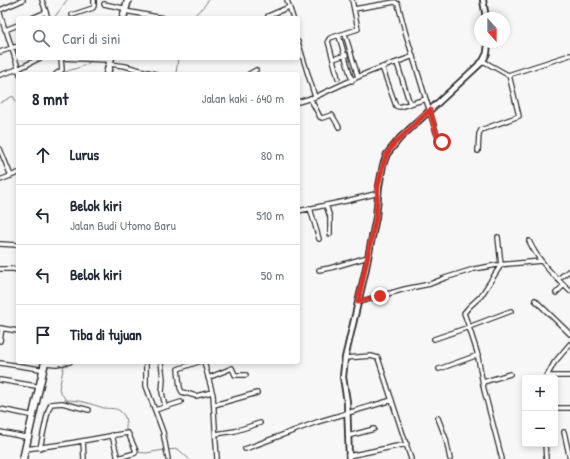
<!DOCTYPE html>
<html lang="id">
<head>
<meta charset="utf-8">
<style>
	:root { --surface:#fff; --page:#f6f6f7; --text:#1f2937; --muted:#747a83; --line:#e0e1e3 }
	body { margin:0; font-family:"Patrick Hand",sans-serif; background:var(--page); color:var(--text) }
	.controls { position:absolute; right:12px; bottom:12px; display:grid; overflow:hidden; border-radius:4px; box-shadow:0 2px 6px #0003 }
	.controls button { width:36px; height:36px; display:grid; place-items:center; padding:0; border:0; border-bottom:1px solid var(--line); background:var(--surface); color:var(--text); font:20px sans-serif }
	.compass { position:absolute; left:474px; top:12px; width:36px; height:36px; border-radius:50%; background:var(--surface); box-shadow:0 2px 6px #0003; rotate:159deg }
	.stop { position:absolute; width:12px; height:12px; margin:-9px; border:3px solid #d93025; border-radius:50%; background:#fff }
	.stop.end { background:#d93025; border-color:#fff; box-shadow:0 1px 4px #0008 }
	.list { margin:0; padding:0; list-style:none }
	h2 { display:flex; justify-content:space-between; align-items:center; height:52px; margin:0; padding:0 16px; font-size:17px }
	h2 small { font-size:13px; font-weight:400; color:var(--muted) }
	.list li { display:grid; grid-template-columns:26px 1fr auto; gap:12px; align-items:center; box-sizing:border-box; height:60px; padding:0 16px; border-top:1px solid var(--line) }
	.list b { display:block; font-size:15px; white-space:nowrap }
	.list p { margin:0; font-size:13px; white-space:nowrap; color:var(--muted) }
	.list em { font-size:13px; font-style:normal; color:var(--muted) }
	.icon { flex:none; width:22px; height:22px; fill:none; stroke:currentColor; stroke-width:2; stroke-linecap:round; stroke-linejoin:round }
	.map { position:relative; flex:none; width:570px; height:459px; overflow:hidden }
	.search { position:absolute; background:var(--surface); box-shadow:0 2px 6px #0003; left:16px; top:16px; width:284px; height:44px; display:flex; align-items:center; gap:10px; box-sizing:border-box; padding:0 14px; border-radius:4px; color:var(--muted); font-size:15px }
	.panel { position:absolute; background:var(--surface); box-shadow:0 2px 6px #0003; left:16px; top:72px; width:284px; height:292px; border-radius:4px }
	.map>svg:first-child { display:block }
</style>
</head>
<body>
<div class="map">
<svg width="570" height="459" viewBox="0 0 570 459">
	<rect width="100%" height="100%" fill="#f7f7f7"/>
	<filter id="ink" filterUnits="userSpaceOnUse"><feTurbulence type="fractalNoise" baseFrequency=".025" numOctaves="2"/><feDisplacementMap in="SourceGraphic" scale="8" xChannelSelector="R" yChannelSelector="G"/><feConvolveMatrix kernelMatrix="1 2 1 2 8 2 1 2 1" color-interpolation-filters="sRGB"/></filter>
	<g filter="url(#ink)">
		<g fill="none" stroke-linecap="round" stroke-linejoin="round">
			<!-- stream -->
			<path stroke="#7b7b7b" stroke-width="1" d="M54 18 67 0
				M192 18C197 11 205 8 208 0
				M63 74V73C71 69 81 68 89 63V62
				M176 74 178 58
				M0 103 13 96 18 105
				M64 365 59 389 61 393 66 400C80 400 91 404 104 408 110 409 117 407 122 413 127 418 126 424 126 431
				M167 450 178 449 189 459
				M138 452 146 453 164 450"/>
			<defs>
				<path id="street" d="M42 0 48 18
					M287 0 293 18
					M104 4 123 8
					M354 9 395 2 398 4 405 31 436 132 439 139 445 145
					M0 10 23 0
					M125 11 163 18
					M0 13 5 30 18 25
					M72 15 93 8 94 6V0
					M268 16 289 7
					M32 18 46 12
					M6 30 20 74
					M339 36 352 81
					M298 42 315 97
					M0 52 18 46
					M61 58 108 60
					M333 59 346 55
					M483 61 508 75 570 55
					M397 63 410 104
					M109 64 125 66 155 74
					M382 67 396 106 399 107 426 99
					M56 74 62 70 61 58
					M249 74 256 70
					M0 75 18 69 40 58
					M358 77C376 68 395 64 413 56
					M338 78 328 41 330 38 358 29 352 0
					M310 98 320 117 322 118 332 115 339 127
					M298 102 315 97 358 77 345 34
					M0 149 11 176
					M478 151 479 134 481 130 519 116 509 75
					M0 180 18 173
					M326 205 330 217V234
					M310 208 319 239
					M298 211 346 201 379 193
					M498 237 501 265 481 296 469 307 464 313 469 327 511 311
					M529 241C538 261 554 276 570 291
					M0 244 18 245
					M0 269H13L18 270
					M319 270 330 268 368 257
					M558 279 570 270
					M556 293 564 285
					M535 300 570 334
					M359 302 405 289 430 284 445 278 474 269 497 265 541 261
					M0 328 18 331
					M434 339 469 327 477 352 484 390 502 459
					M0 341 2 328
					M345 358 371 356 378 358 411 459
					M146 362V386L163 432 168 459
					M198 362 178 369 180 388 182 392 196 396 212 392
					M204 362 213 395 217 459
					M0 363 40 369
					M45 363 56 364 70 362
					M439 369 478 355
					M547 376H570
					M208 378 232 368 235 375H246
					M546 378 554 363 570 344
					M0 380 36 386
					M483 382 510 374
					M214 405 257 393
					M165 407 181 402
					M555 408H570
					M0 409 30 415
					M155 410 165 407 162 392 163 379 161 362
					M438 418 446 439 450 459
					M0 432 25 437
					M564 432 570 459
					M216 434 235 431 260 423
					M112 435 118 459
					M348 436 374 429
					M83 441 84 459
					M545 444 546 459
					M40 448 48 411 51 404 62 403 89 410
					M25 449 65 444 121 434 128 433 136 451 135 453 118 458
					M245 449 317 422 392 400
					M348 456 407 444"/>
				<path id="secondary" d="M483 0 486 18
					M349 459 347 402 343 377 345 358 365 273 376 217 379 186 383 165 387 154 400 138 483 61 487 53 488 42"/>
				<path id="highway" d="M123 18 128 0
					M107 74 111 58
					M23 459 45 362"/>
			</defs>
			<!-- street casing -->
			<use href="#street" stroke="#2b2b2b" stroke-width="6"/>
			<!-- secondary casing -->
			<use href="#secondary" stroke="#2b2b2b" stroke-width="8"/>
			<!-- highway casing -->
			<use href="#highway" stroke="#2b2b2b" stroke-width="9"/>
			<!-- street -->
			<use href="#street" stroke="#fff" stroke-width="3.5"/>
			<!-- secondary -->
			<use href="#secondary" stroke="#fff" stroke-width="4.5"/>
			<!-- highway -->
			<use href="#highway" stroke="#fff" stroke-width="6"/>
		</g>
	</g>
	<g fill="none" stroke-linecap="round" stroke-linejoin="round" filter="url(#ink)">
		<!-- route -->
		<path stroke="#d93025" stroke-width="5" d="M380 296 358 302 376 217 378 186 383 165 387 154 394 144 430 110 436 132 442 142"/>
	</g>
</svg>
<div class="controls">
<button>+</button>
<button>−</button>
</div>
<svg class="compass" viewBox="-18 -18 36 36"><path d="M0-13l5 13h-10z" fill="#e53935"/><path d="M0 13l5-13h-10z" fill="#747a83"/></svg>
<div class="stop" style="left:442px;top:142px"></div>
<div class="stop end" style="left:380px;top:296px"></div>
<div class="search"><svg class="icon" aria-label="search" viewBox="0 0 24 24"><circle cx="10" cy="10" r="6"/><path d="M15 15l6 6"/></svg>Cari di sini</div>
<section class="panel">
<h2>8 mnt<small>Jalan kaki · 640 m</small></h2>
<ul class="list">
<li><svg class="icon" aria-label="ahead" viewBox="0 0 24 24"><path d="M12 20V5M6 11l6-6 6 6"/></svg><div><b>Lurus</b></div><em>80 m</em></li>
<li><svg class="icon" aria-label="left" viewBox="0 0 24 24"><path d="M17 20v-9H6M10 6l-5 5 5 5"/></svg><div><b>Belok kiri</b><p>Jalan Budi Utomo Baru</p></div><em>510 m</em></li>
<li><svg class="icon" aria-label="left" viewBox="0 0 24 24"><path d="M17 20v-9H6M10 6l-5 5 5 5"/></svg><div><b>Belok kiri</b></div><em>50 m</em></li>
<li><svg class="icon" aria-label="arrive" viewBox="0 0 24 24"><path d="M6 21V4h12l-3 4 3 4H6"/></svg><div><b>Tiba di tujuan</b></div></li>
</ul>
</section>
</div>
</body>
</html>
